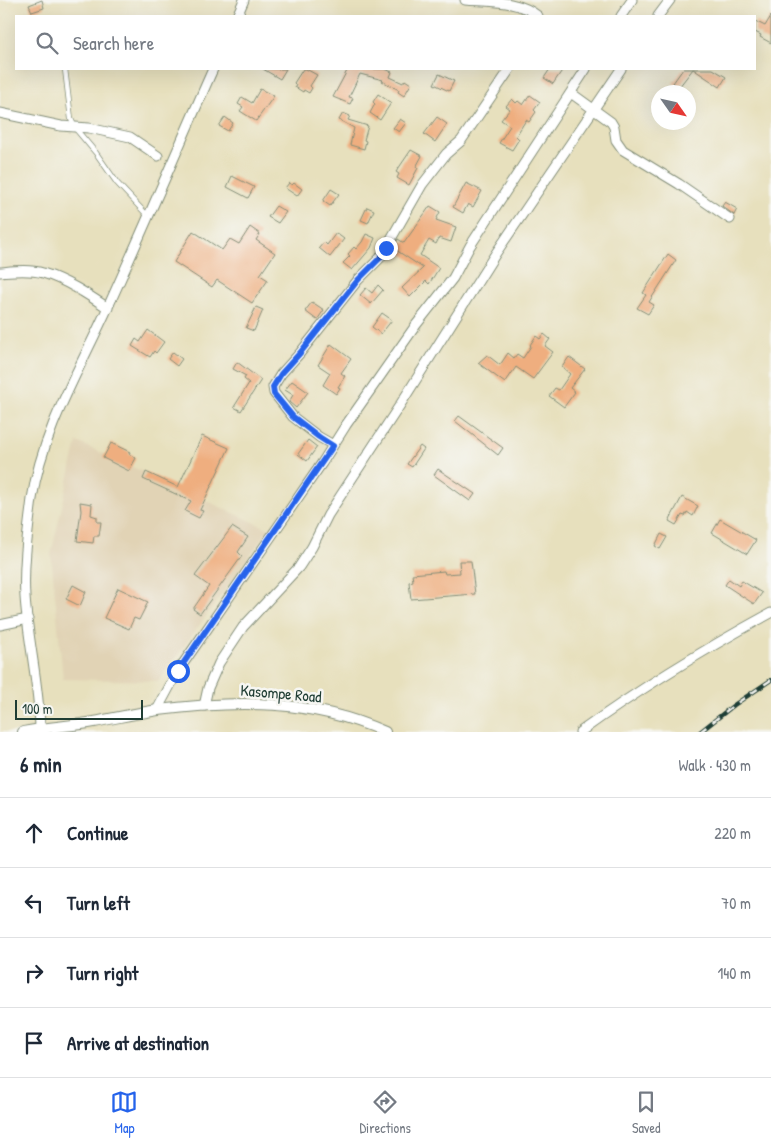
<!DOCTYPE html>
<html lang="en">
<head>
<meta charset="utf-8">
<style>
	:root { --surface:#fff; --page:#f2f2f3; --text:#1f2937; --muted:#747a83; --line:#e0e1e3; --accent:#2563eb }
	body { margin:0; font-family:"Patrick Hand",sans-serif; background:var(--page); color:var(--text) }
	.compass { position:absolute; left:651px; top:85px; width:45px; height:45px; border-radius:50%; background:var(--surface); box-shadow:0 5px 20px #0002; rotate:124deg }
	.scale { position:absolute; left:15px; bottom:12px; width:128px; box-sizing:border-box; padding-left:5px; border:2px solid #1f3d34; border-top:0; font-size:14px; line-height:18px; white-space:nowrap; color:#1f3d34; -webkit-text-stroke:4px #f6f6f2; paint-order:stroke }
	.stop { position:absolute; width:15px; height:15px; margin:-11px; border:4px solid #2563eb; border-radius:50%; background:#fff }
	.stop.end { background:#2563eb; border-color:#fff; box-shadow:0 1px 5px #0008 }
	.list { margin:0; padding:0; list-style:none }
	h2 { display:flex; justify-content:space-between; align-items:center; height:65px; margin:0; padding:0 20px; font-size:21px }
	h2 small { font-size:16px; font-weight:400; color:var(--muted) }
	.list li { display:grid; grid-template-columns:32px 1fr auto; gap:15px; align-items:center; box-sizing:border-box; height:70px; padding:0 20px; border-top:1px solid var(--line) }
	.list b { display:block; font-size:19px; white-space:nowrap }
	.list em { font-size:16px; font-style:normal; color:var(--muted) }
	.icon { flex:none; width:28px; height:28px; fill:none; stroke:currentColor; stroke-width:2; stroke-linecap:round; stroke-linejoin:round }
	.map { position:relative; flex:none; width:771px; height:732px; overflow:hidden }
	.search { position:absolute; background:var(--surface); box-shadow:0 5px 20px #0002; left:15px; right:15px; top:15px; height:55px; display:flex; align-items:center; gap:12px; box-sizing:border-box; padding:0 18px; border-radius:0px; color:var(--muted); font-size:19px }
	.sheet { height:345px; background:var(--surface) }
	nav { display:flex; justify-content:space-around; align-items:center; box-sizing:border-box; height:70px; border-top:1px solid var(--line); background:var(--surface); font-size:14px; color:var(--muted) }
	nav a { display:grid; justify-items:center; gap:2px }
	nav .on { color:var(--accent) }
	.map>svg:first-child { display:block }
</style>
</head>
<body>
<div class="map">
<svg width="771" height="732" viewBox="0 0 771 732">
	<rect width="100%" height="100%" fill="#f6f6f2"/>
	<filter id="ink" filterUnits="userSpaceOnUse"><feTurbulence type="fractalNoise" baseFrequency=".02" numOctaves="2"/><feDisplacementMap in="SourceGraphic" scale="10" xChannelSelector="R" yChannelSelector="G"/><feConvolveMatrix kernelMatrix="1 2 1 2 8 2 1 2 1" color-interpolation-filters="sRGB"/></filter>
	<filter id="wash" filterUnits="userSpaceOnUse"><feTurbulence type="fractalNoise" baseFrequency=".0096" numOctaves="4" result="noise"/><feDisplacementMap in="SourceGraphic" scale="20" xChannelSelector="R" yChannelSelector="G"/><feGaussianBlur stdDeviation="1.12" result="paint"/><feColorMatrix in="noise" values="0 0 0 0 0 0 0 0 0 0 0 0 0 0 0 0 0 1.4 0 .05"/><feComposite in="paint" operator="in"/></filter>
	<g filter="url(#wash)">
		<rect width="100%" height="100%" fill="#e7e0bd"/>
		<!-- built -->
		<path fill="#e1d3b5" d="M77 442 269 529 159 681 63 679 51 554Z"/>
		<g id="blocks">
			<!-- building -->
			<path fill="#efae7f" d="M42 0 44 8 32 12 29 5Z
				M771 16V43L760 37 761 35 755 32V21L765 26Z
				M263 69H286L280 79Z
				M303 69H306L317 75 310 86 312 88 309 93 304 90 303 92 295 87 296 85 294 83Z
				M348 69H385L392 72 390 77 403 83 405 80 411 84 404 96 398 92 399 90 382 81 383 80 360 74 349 97 353 98 350 104 333 97Z
				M550 69H563L553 84 544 78Z
				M683 69H713L726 77 720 87 693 69 679 87 673 83Z
				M439 74 454 81 449 91 434 84Z
				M260 89 274 96 256 121 240 111 243 107 238 104 242 97 252 103Z
				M378 94 391 103 380 120 370 113 375 104 373 102Z
				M530 95 540 102 534 110 536 112 529 122 526 120 516 136 519 139 512 150 499 143 510 126 501 120 510 109 506 106 512 99 516 103 518 101 523 105Z
				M343 113 350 116 348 120 368 126 364 140 366 141 364 149 350 145 354 128 339 120Z
				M225 117 233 123 228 131 219 126Z
				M437 117 447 124 435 142 424 134Z
				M400 119 406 123 399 132 393 128Z
				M411 150 422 156 416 167 418 168 409 185 397 178 399 174 396 172Z
				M232 176 254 187 248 198 227 187Z
				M289 183 292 185 294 183 302 189 297 196 285 188Z
				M466 183 482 191 473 207 468 204 463 213 453 207Z
				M331 189 339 194 330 206 323 201Z
				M725 202 737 209 734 215 722 206Z
				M276 206 286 212 278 223 268 217Z
				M430 206 440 212 436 220 456 227 451 242 439 238 436 244 429 240 420 255 439 268 429 284 426 281 410 297 402 288 423 268 393 248 398 239 404 243Z
				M367 207 374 210 368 223 361 220Z
				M250 227 260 234 256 240 275 253 260 275 268 280 252 303 217 280 212 287 174 262 193 231 222 250 230 239 239 244Z
				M336 233 344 239 330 257 319 248 324 242 327 245Z
				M366 234 375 238 371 248 352 270 343 263 350 256 348 254 354 247 356 249 362 242Z
				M668 254 676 260 649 302 654 305 648 314 637 308 646 295 643 293Z
				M378 285 383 290 371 304 360 295 366 288 372 293Z
				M312 302 324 310 317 320 305 311Z
				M256 307 263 310 254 331 246 328Z
				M382 313 392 320 381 334 372 327Z
				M148 330 164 342 156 353 154 351 150 357 132 346 136 339 140 342Z
				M544 334 550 339 545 346 553 352 533 379 516 367 505 383 478 363 487 355 500 365 508 353 514 358 517 354 523 358 531 346 530 345 536 336 540 339Z
				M331 344 351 359 341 373 345 376 338 387 340 388 336 394 323 385 330 373 318 365Z
				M173 352 182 359 177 366 168 359Z
				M569 357 585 369 570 388 575 392 564 407 549 396 555 388 559 390 570 374 562 367Z
				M237 362 261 380 241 411 234 407 249 383 244 379 246 376 233 369Z
				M292 381 308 392 296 408 289 402 293 395 285 390Z
				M459 416 503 448 498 455 455 421Z
				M202 436 229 448 200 510 203 511 199 518 185 511 191 501 143 479 146 472 178 487Z
				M308 440 317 447 307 461 298 454Z
				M111 443 130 452 129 454 136 458 129 471 103 458Z
				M420 446 424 449 412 467 407 464Z
				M438 469 475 494 470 501 434 475Z
				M682 497 698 506 693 516 687 512 685 516 682 515 676 525 669 521Z
				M80 502 92 504 91 515 97 517V522H101L99 536H94L93 543 77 541 81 511Z
				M720 519 756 540 747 554 712 533Z
				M232 527 248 537 238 552 242 556 200 614 193 609 209 586 195 576Z
				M661 534 667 537 660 549 655 546Z
				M459 561H471L475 594 411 599 409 582 413 581 412 574 444 571 445 574 460 573Z
				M729 579 739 586 742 581 762 593 754 604 725 585Z
				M73 585 86 592 80 606 66 599Z
				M118 588 148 602 139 620 134 618 129 629 104 618Z"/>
		</g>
	</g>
	<g filter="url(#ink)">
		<use href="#blocks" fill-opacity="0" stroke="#838e78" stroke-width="1"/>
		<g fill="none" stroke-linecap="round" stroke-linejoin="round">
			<defs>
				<path id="service" d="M65 69 71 119 75 128 96 153 117 183 148 216"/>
				<path id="minor" d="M465 0C490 2 518 0 538 16
					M237 16 244 0
					M621 16 632 0
					M658 16 670 0
					M571 93 611 122 614 127 616 140 623 150 679 184 730 219
					M0 113 61 126 89 128 130 137 158 156
					M0 272C13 271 29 269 43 273 66 280 87 294 108 308
					M333 445 319 437 293 417 274 393 273 387 281 374 300 353 358 280 380 258 422 185 446 154 461 141 510 69
					M0 625 28 619
					M204 706 208 688 219 663 243 627 299 567 312 547 328 515 400 405 496 253 621 69
					M157 710 178 671 322 463 346 425 416 325 453 278 470 246 586 69
					M40 728C39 684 28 641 25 597 23 565 28 531 32 499 42 431 80 369 108 307 144 228 178 148 213 69
					M580 732C641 688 705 649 771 613"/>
				<path id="tertiary" d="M23 732C47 727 71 726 94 722 116 718 137 713 158 710 237 700 311 699 385 732"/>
			</defs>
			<!-- service casing -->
			<use href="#service" stroke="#838e78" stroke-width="6"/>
			<!-- minor casing -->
			<use href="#minor" stroke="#838e78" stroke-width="11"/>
			<!-- tertiary casing -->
			<use href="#tertiary" stroke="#838e78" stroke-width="12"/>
			<!-- service -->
			<use href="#service" stroke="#fff" stroke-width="4.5"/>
			<!-- minor -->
			<use href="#minor" stroke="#fff" stroke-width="9"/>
			<!-- tertiary -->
			<use href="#tertiary" stroke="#fff" stroke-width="10"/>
			<defs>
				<path id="rail" d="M700 732 734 705 771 680"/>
			</defs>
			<!-- rail casing -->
			<use href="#rail" stroke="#1f3d34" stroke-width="4.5"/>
			<!-- rail -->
			<use href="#rail" stroke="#f6f6f2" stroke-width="2.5" stroke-dasharray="8" stroke-linecap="butt"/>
		</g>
	</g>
	<g fill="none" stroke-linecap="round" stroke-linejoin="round" filter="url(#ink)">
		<!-- route -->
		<path stroke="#2563eb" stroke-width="6" d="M178 671 333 446 319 437 293 417 274 394 273 387 281 374 300 353 358 280 380 258 386 248"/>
	</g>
	<g text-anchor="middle" stroke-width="5" stroke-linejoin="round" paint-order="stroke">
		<!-- street labels -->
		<g font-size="16" fill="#1f3d34" stroke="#f6f6f2">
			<text transform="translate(281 693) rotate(5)" y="6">Kasompe Road</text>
		</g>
	</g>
</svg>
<svg class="compass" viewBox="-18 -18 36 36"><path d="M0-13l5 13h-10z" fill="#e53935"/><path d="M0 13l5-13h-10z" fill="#747a83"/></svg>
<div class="scale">100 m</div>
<div class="stop" style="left:178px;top:671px"></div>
<div class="stop end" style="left:386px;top:248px"></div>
<div class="search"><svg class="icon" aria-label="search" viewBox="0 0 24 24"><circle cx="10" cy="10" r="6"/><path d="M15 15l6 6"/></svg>Search here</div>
</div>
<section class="sheet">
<h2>6 min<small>Walk · 430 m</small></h2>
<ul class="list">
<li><svg class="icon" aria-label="ahead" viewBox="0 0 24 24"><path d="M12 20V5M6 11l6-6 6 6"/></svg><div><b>Continue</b></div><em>220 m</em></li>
<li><svg class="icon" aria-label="left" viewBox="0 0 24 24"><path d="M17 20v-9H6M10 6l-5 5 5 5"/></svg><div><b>Turn left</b></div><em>70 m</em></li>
<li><svg class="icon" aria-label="right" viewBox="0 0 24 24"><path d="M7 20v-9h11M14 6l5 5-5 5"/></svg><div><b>Turn right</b></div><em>140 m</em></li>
<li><svg class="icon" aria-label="arrive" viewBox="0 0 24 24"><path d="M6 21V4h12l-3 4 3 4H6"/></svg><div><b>Arrive at destination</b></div></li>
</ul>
</section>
<nav>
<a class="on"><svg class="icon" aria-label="map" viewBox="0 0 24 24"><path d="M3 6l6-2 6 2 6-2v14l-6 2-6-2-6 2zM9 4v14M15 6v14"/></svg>Map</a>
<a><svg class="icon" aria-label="directions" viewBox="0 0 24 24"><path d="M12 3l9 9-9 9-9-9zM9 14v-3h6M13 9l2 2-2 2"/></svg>Directions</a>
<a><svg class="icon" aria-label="saved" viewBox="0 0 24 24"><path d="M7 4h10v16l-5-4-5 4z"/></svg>Saved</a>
</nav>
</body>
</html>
